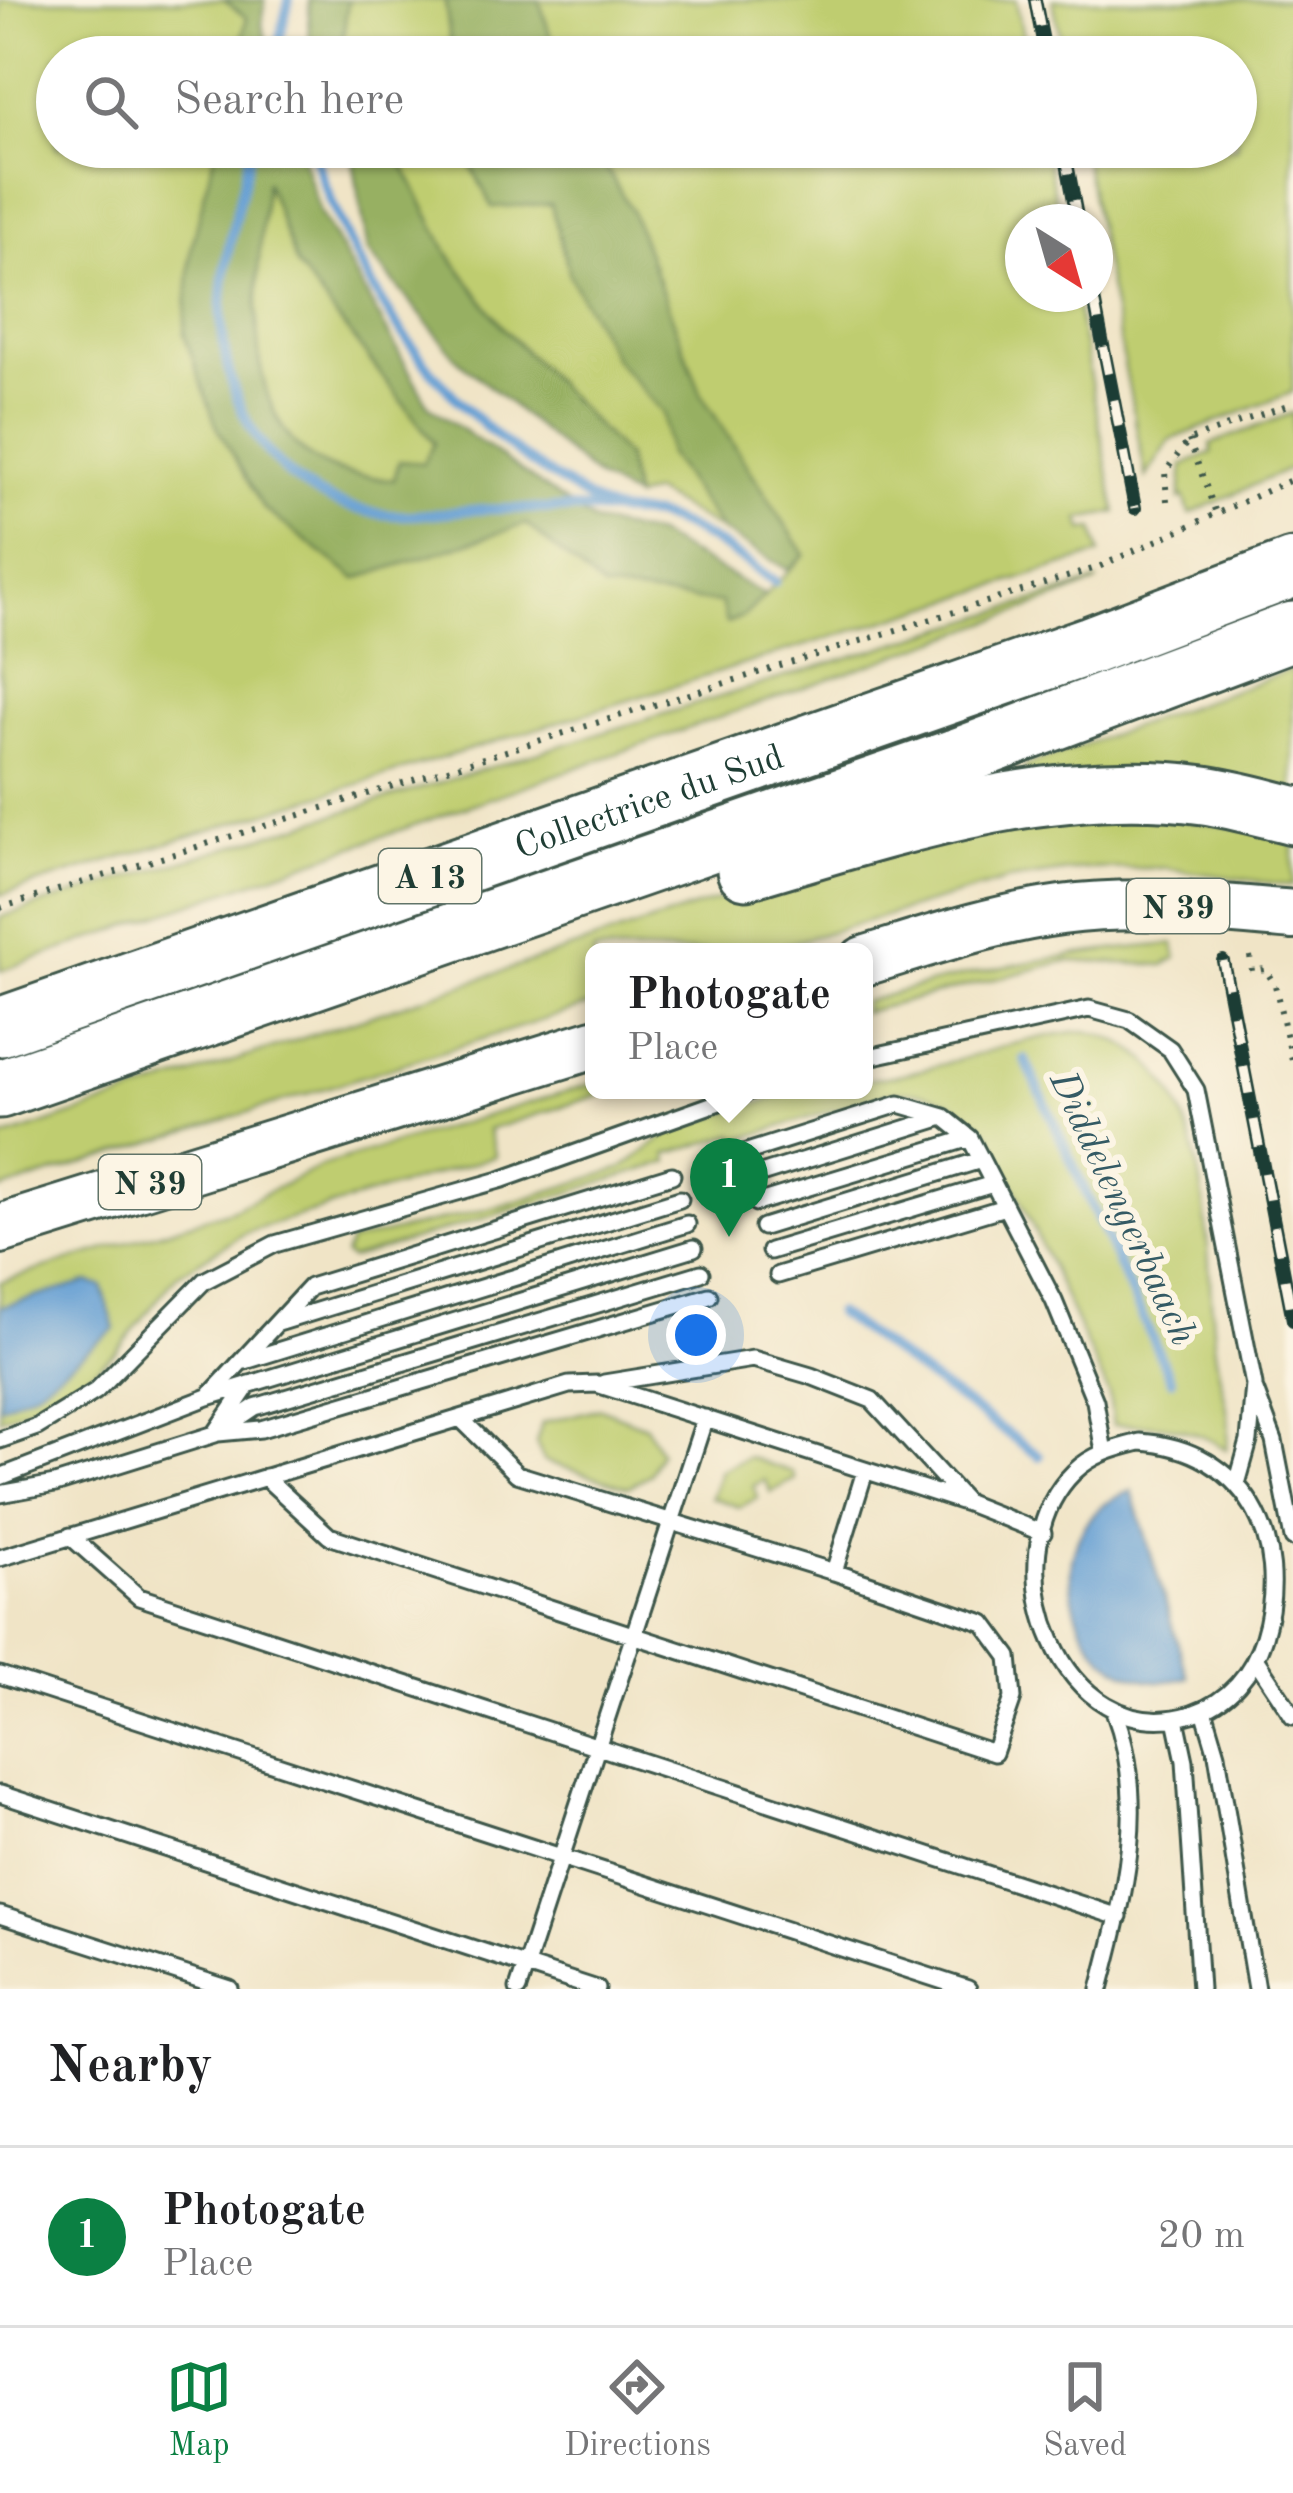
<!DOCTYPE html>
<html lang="en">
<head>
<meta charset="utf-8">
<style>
	:root { --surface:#fff; --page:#f2f2f2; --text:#202124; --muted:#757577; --line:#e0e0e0; --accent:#0b8043 }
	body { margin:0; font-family:"Old Standard TT",serif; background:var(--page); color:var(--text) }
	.compass { position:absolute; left:1005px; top:204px; width:108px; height:108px; border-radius:50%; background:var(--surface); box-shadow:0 3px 9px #0004; rotate:143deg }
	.you { position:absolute; left:696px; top:1335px; width:42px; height:42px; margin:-30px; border:9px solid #fff; border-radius:50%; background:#1a73e8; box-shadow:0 0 0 18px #1a73e833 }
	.badge { display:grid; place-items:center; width:78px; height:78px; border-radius:50%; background:var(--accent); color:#fff; font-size:39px; font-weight:700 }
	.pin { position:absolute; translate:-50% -99px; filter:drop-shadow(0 3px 6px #0008) }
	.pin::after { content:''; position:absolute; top:63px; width:42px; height:36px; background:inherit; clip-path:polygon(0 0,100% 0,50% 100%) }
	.popup { position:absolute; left:585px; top:943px; width:288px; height:156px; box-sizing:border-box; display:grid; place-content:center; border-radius:18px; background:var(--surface); filter:drop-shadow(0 3px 9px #0005); font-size:39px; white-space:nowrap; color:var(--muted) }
	.popup b { font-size:45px; color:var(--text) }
	.popup::after { content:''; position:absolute; left:50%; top:100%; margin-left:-24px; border:24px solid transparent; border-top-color:var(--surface) }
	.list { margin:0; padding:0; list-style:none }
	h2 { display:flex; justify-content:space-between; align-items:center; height:156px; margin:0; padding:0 48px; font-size:51px }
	h2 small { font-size:39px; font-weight:400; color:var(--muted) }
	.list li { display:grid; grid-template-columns:78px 1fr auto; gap:36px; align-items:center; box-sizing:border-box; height:180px; padding:0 48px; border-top:3px solid var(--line) }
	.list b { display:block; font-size:45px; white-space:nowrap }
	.list p { margin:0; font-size:39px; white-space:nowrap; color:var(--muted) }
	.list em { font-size:39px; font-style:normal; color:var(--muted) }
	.icon { flex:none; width:66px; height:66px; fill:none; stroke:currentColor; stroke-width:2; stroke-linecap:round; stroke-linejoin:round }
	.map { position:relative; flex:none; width:1293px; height:1989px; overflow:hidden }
	.search { position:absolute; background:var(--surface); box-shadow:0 3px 9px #0004; left:36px; right:36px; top:36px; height:132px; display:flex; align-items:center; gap:30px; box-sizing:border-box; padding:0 42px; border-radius:66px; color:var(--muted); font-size:45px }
	.sheet { height:336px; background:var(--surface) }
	nav { display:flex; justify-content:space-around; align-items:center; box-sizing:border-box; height:168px; border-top:3px solid var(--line); background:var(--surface); font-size:33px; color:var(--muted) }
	nav a { display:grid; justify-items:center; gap:6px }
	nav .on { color:var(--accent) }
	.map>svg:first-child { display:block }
</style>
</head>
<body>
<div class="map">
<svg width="1293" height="1989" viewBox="0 0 1293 1989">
	<rect width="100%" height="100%" fill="#fcf5e5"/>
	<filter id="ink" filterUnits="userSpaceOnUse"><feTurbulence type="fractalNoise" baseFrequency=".00833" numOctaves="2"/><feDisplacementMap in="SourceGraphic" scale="24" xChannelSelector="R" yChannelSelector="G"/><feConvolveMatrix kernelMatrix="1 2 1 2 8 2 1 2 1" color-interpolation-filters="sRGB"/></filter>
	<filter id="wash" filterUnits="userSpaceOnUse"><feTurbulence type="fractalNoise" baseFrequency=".004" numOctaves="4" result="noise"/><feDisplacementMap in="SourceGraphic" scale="48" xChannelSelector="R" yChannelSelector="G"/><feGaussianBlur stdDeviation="2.7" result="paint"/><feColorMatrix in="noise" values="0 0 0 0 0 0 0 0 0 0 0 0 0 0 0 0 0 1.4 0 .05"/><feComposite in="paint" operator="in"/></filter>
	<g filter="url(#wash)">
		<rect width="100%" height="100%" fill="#f0e4c6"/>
		<!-- green -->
		<path fill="#bfcd6f" stroke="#6f8552" stroke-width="3" d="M0 0H224L247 18 238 57H57V147H217L189 263 356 579 526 523 603 588 722 603 727 623 744 616 805 555 702 396 631 210 594 147H1045L1060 222H1023V294H1074L1116 512 1080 519 1083 530 1094 529 1100 554 0 895Z
			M348 0H445L452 57H349L342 44Z
			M539 0H1016L1027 57H557Z
			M1053 0H1293V392L1170 440 1146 477 1082 147H1236V57H1064Z
			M394 147H462L492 207 551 203 569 274 615 359 664 414 668 454 722 531 654 492 634 498 626 457 503 328 448 253Z
			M266 176 297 266 434 443 423 464 394 481C374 477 348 476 330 468 228 424 260 263 266 176Z
			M1293 413V467L1190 514 1184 497 1180 499 1183 465 1212 453 1211 444Z
			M1099 581 1058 598 0 971V917Z
			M1293 669V802L1028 785 1025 766Z
			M1114 811 1293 834V886L1163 868 1083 869 1008 880 761 952H594V1004L0 1190V1139L774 881 1010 824Z
			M1174 944 1176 958 1164 965 1067 961 864 1012V1002C968 970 1066 952 1174 944Z
			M1085 1031C1221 1057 1203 1243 1215 1350 1219 1384 1235 1416 1226 1449 1189 1425 1157 1423 1113 1425L1109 1394 991 1135C963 1105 937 1090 895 1091L737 1140 735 1134 667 1154 669 1162 350 1259 345 1255 350 1242 505 1205 623 1168 677 1127 801 1090H864V1080C940 1073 1009 1037 1085 1031Z
			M594 1083V1090H615L488 1130 496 1156 245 1233 177 1275 116 1352 71 1388 0 1419V1282L231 1210 324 1165Z
			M600 1408 646 1426 660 1452 650 1474 628 1487 544 1461 536 1443 542 1423Z
			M748 1457 792 1472 795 1479 771 1492 765 1480 753 1486 758 1498 739 1507 711 1497 721 1470Z"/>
		<!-- forest -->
		<path fill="#97b062" stroke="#5b764b" stroke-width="3" fill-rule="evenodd" d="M224 0H265L262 25 272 57H238L247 18Z
			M309 0H348L342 44 349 57H310Z
			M445 0H539L557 57H452Z
			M216 147H299L320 213 429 406 593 522 656 535 765 595 744 616 726 623 721 603 603 589 526 524 356 579 263 508 216 425 184 334 191 250ZM266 181 297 266 434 443 423 463 399 461 394 480C374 477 349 476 330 468 229 426 260 266 266 181Z
			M351 147H394L448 253 503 328 626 457 634 498 599 479 458 360 368 251Z
			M462 147H594L631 210 702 396 805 555 788 570 722 531 668 454 664 414 615 359 569 274 551 204 492 207Z"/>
		<!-- water -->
		<path fill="#649ed3" stroke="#426e84" stroke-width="3" d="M87 1282 102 1286 115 1329 36 1390 0 1407V1307Z
			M1132 1491 1188 1677C1076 1711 1020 1527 1132 1491Z"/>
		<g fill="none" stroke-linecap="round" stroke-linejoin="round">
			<!-- stream -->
			<path stroke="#649ed3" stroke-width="10" d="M284 57 279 42 289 0
				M251 147C240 203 218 271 222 329 230 424 283 501 381 514 409 518 443 512 472 510 519 508 564 508 610 511
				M312 147C354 283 438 410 563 483 578 492 594 505 610 510 624 515 641 513 656 516 699 528 739 557 775 582
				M1025 1059 1171 1380
				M837 1313 1039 1456"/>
		</g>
	</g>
	<g filter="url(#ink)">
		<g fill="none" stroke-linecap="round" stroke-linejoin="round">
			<defs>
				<path id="lane" d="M864 1058 1089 1009 1129 1020 1170 1049 1196 1090 1254 1385 1249 1441 1237 1484
					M741 1154 899 1104 944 1117 970 1138 1054 1301 1095 1401 1104 1452
					M748 1178 940 1118
					M756 1203 970 1138
					M763 1227 981 1160
					M770 1251 993 1184
					M778 1275 1005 1207
					M278 1323 680 1199
					M245 1361 687 1224
					M604 1383 753 1359 811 1376 872 1400 965 1501
					M1255 1390 1274 1441 1293 1538
					M211 1394 310 1287 672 1175
					M461 1419 517 1474 834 1572 865 1471
					M218 1433 261 1429 709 1296
					M215 1434 255 1407 701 1273
					M0 1440 37 1427 96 1391 204 1281 275 1244 503 1179 753 1090
					M1140 1442C1244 1449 1293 1539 1264 1637 1253 1672 1229 1702 1192 1714 1061 1754 988 1557 1074 1472 1092 1454 1116 1448 1140 1442Z
					M0 1477 208 1397 694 1248
					M265 1477 329 1536 994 1753 1013 1698 1009 1657 984 1623 834 1572
					M0 1494 55 1484 215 1434 249 1384
					M70 1536 139 1597 1119 1917
					M0 1558 569 1385 597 1384 967 1503 1043 1533
					M1256 1660 1293 1716
					M0 1675 968 1989
					M1204 1710 1217 1754 1256 1989
					M1176 1719 1185 1761 1200 1989
					M0 1794 597 1989
					M0 1915 230 1989
					M518 1989 705 1418
					M1100 1989C1124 1897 1149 1803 1114 1711"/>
				<path id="primary" d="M864 961C929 941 994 919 1061 910 1138 900 1216 908 1293 915
					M0 1229 594 1044"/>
				<g id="highway">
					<path d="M746 870C892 827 1049 774 1204 795 1233 799 1264 808 1293 815"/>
					<path id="s1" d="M0 1027 1091 645 1293 568"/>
					<path d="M0 1089 961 756 1293 631"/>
				</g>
			</defs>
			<!-- lane casing -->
			<use href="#lane" stroke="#3e564a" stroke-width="21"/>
			<!-- primary casing -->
			<use href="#primary" stroke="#3e564a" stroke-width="54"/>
			<!-- highway casing -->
			<use href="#highway" stroke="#3e564a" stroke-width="63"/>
			<!-- path -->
			<path stroke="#3e564a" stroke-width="6" stroke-dasharray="3 9" stroke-linecap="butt" d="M1189 440 1216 513
				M1167 501 1165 472 1189 440 1293 403
				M0 908 1096 568 1293 479
				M1250 956 1252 971 1265 969 1275 985 1293 1064"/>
			<!-- lane -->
			<use href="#lane" stroke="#fff" stroke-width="15"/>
			<!-- primary -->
			<use href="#primary" stroke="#fff" stroke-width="48"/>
			<!-- highway -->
			<use href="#highway" stroke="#fff" stroke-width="57"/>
			<defs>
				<path id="rail" d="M1035 0 1046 57
					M1064 147 1078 222
					M1093 294 1135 508
					M1223 961 1293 1320"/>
			</defs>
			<!-- rail casing -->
			<use href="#rail" stroke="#1f3d34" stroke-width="14"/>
			<!-- rail -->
			<use href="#rail" stroke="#fcf5e5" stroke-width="9" stroke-dasharray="27" stroke-linecap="butt"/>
		</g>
	</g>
	<g text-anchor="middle" stroke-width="12" stroke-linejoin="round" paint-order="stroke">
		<!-- shield labels -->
		<g fill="#fcf5e5" stroke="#617469" stroke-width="3">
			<rect x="379" y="849" width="102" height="54" rx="9"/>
			<rect x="1127" y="879" width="102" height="54" rx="9"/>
			<rect x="99" y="1155" width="102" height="54" rx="9"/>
		</g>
		<g font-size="33" font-weight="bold" fill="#1f3d34">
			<text x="430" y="888">A 13</text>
			<text x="1178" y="918">N 39</text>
			<text x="150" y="1194">N 39</text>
		</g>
		<!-- street labels -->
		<g font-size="36" fill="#1f3d34" stroke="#fcf5e5">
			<text dy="13" stroke="none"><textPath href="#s1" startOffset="687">Collectrice du Sud</textPath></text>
		</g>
		<!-- water labels -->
		<g font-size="39" font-style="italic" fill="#345a64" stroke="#fcf5e5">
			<text transform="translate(1125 1207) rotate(65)" y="14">Diddelengerbaach</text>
		</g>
	</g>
</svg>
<svg class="compass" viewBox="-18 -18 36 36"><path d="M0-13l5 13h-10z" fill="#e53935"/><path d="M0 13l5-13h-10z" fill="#757577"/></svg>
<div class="you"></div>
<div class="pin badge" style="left:729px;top:1237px">1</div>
<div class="popup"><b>Photogate</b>Place</div>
<div class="search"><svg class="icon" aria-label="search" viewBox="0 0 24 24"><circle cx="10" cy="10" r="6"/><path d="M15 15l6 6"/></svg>Search here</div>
</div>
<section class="sheet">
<h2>Nearby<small></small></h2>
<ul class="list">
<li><span class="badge">1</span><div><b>Photogate</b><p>Place</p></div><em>20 m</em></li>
</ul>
</section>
<nav>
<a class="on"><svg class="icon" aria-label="map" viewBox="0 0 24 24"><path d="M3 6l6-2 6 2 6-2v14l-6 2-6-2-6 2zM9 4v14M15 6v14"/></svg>Map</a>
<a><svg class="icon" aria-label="directions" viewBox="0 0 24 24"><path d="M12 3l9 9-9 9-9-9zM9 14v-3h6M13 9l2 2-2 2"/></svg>Directions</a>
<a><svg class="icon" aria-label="saved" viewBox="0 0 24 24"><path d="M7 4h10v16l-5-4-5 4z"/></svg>Saved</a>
</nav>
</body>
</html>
